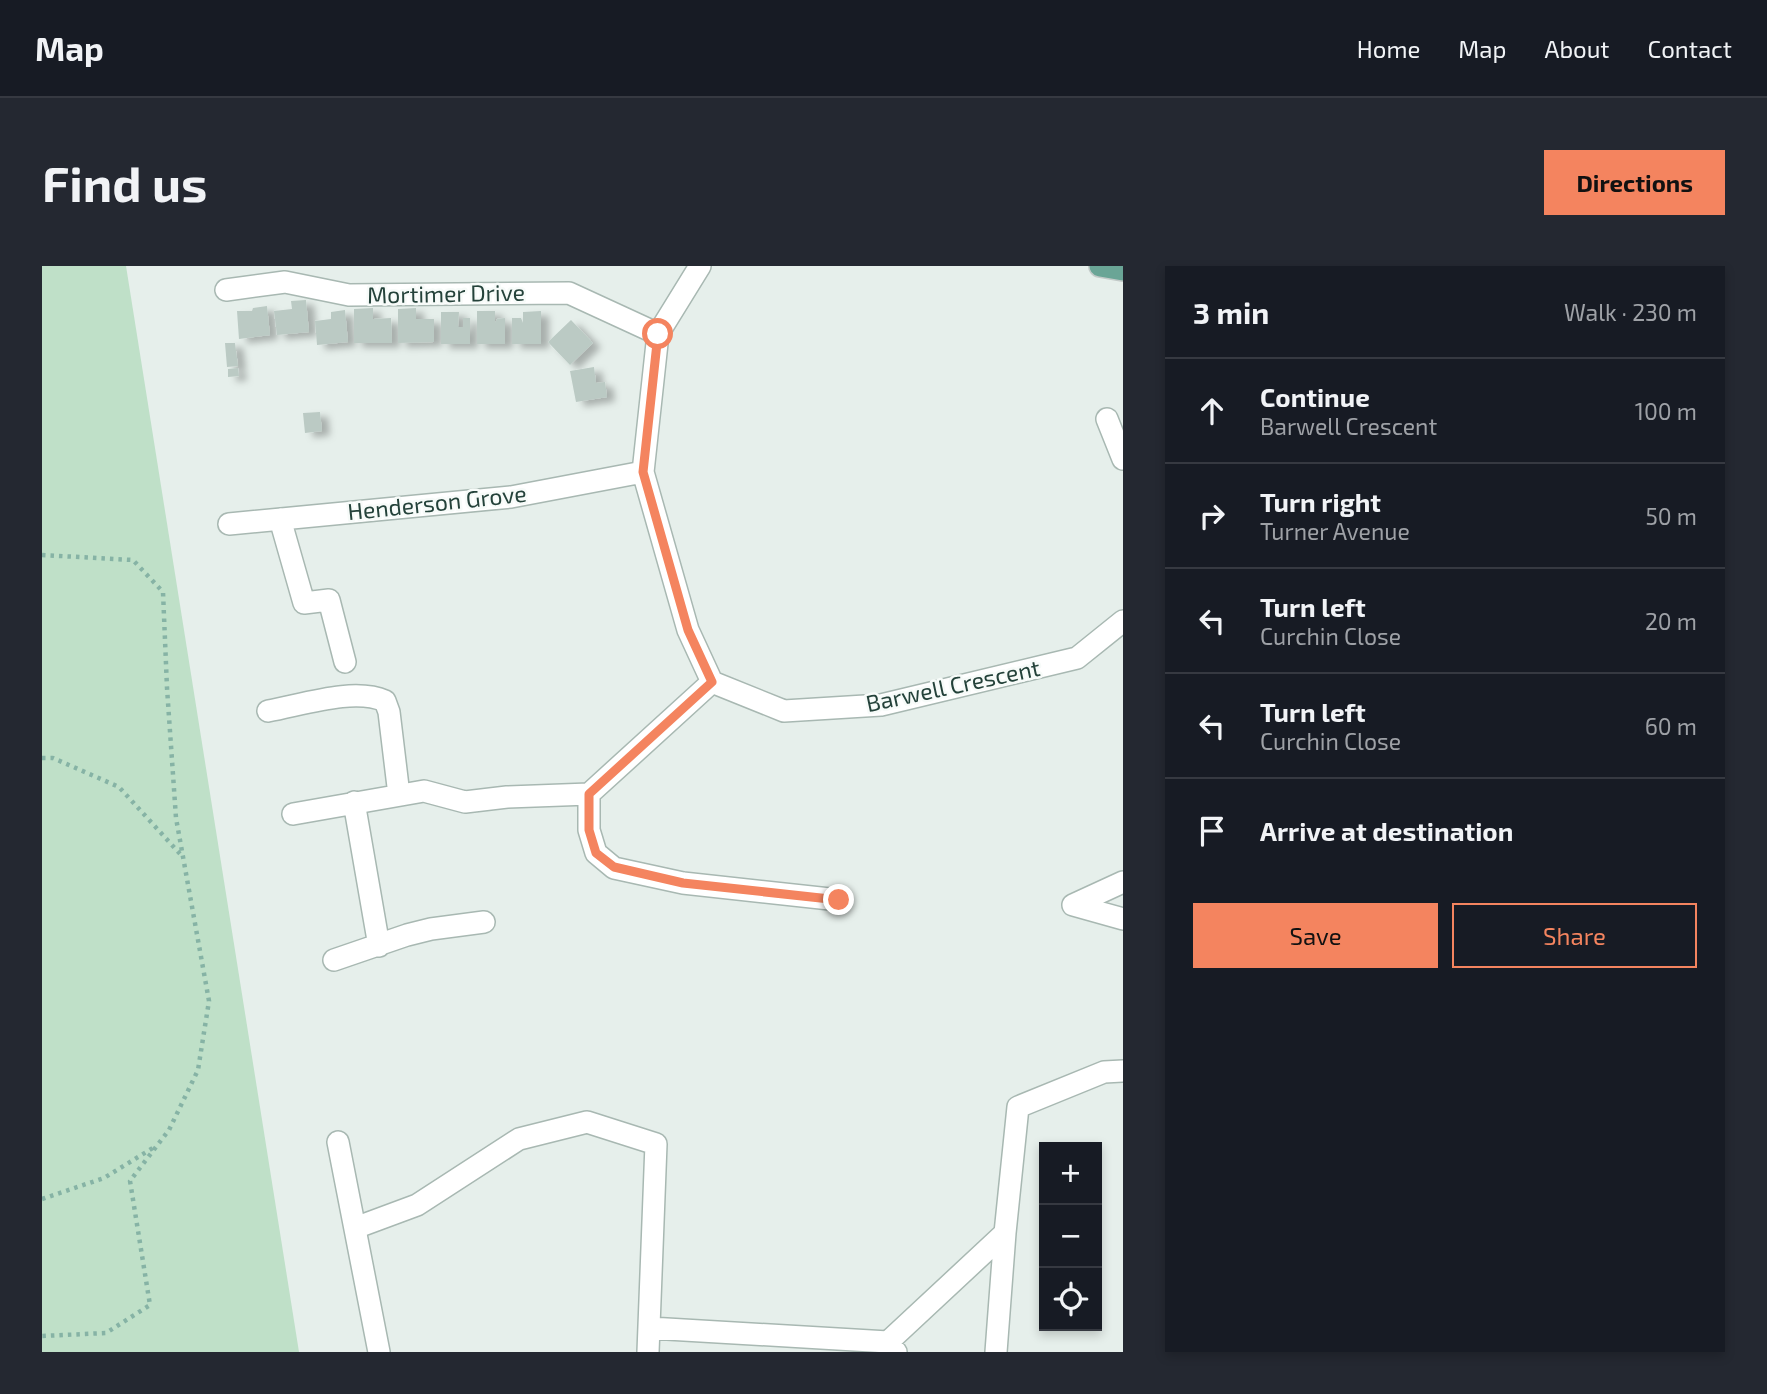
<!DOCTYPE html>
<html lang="en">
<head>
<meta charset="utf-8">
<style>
	:root { --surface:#171b24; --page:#242831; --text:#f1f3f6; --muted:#9ea1a6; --line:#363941; --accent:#f4845f }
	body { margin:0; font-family:"Exo 2",sans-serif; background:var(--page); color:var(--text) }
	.controls { position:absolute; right:21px; bottom:21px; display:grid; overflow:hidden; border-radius:0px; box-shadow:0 4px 10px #0003 }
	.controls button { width:63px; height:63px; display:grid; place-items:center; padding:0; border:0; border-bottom:2px solid var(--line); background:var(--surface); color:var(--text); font:35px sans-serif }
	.stop { position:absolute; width:21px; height:21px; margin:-16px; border:5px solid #f4845f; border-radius:50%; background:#fff }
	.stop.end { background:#f4845f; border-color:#fff; box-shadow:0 2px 7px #0008 }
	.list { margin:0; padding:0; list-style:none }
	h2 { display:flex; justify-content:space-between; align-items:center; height:91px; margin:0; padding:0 28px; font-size:30px }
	h2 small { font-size:23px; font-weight:400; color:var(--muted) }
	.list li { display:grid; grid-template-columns:46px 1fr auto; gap:21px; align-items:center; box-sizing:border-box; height:105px; padding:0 28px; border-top:2px solid var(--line) }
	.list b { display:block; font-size:26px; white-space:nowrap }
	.list p { margin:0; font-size:23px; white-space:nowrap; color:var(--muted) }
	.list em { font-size:23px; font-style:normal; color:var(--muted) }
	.actions { display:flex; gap:14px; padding:21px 28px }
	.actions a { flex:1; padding:16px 0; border:2px solid var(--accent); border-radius:0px; text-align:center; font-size:24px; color:var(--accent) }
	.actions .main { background:var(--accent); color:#111 }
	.icon { flex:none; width:38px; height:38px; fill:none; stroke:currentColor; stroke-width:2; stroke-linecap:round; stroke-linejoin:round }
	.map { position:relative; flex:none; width:1081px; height:1086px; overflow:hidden; border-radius:0px }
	header { display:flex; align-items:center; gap:42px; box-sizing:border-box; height:98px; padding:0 35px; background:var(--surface); border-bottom:2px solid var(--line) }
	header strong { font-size:33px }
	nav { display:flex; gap:38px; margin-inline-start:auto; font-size:24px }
	.intro { display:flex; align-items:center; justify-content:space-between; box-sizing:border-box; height:168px; padding:0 42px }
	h1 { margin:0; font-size:49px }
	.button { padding:18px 32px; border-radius:0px; background:var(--accent); color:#111; font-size:24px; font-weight:700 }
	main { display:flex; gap:42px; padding:0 42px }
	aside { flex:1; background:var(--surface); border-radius:0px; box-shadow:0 4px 10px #0003 }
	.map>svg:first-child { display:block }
</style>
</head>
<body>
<header>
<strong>Map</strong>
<nav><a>Home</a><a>Map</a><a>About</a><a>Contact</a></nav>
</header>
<div class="intro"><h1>Find us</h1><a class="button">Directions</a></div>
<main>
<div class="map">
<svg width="1081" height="1086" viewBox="0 0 1081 1086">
	<defs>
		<filter id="shadow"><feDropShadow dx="8" dy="4.5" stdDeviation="3.5" flood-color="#0004"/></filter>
	</defs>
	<rect width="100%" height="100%" fill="#e6efeb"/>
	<!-- green -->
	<path fill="#bfe0c8" d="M0 0H84L257 1086H0Z"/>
	<!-- building -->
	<path fill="#bbcac4" filter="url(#shadow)" d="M264 34 267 66 235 69 232 45 250 43 249 35Z
		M225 40 228 69 197 73 195 45H210L211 42Z
		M331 42V53L349 52 350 77H312V43Z
		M374 42V53H392V76L356 77V43Z
		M303 44 306 76 275 79 273 55 289 53V46Z
		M435 45H453V57L455 53 463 52V78H435Z
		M499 45V78H470V52H479L481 57V46Z
		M399 46H417L416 61H421V52H428V78H399Z
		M529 54 551 77 528 99 506 76Z
		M183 77H193L196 100 185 101Z
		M552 101 554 117 563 116 565 131 534 136 528 105Z
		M196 102 197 110 186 111V103Z
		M278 146 280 165 263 167 261 147Z"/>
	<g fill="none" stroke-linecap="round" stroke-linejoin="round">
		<defs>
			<path id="minor" d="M658 0 616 68 601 206 646 364 670 416 742 445 839 439 1035 392 1081 355
				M184 24 243 16 307 29 527 27 616 68
				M1065 153 1081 193
				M238 253 262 337 287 334 303 396
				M187 258 469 231 601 206
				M226 445C260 439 312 421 343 435L347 446 357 529
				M547 528V564L554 587 572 602 641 617 797 634
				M312 536 337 680
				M251 548 382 525 423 536 465 531 547 528 670 416
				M1081 616 1031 639 1081 653
				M292 694 365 669 389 663 442 656
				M296 876 337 1086
				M313 962 375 939 477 873 545 856 614 878 606 1086
				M608 1062 846 1076
				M854 1086 846 1076 963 967
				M954 1086 963 967 976 841 1062 806 1081 805"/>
			<path id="major" d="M1058 0 1081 4"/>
		</defs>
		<!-- minor casing -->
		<use href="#minor" stroke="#a8b8b2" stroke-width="24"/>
		<!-- major casing -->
		<use href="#major" stroke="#c2cac8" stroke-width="24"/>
		<!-- path -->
		<path stroke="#86b3a5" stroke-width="4.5" stroke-dasharray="3.5 5" stroke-linecap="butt" d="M0 289 91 294 121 326 125 422 134 552 167 735 156 804 127 864 88 915 108 1039 64 1067 0 1070
			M0 492H11L77 521 140 590
			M0 933 62 912 114 880"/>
		<!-- minor -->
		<use href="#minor" stroke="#fff" stroke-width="21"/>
		<!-- major -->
		<use href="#major" stroke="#6aa596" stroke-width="21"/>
	</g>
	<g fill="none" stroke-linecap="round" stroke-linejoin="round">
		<!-- route -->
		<path stroke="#f4845f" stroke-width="9" d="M616 68 601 206 646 364 670 416 547 528V564L554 587 572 601 641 617 797 634"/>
	</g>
	<g text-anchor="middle" stroke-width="5" stroke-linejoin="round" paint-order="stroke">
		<!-- street labels -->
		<g font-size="23" fill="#24423a" stroke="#f7fbf9">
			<text transform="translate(404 28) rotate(-1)" y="8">Mortimer Drive</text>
			<text transform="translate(395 237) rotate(-6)" y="8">Henderson Grove</text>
			<text transform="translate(911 420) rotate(-12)" y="8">Barwell Crescent</text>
		</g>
	</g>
</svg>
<div class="controls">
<button>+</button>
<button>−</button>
<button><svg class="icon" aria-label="locate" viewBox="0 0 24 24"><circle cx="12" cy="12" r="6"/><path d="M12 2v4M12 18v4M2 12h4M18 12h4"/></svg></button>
</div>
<div class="stop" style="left:616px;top:68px"></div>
<div class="stop end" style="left:797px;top:634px"></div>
</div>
<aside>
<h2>3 min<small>Walk · 230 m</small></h2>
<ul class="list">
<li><svg class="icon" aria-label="ahead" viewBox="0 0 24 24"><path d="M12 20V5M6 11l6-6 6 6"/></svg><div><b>Continue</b><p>Barwell Crescent</p></div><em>100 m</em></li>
<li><svg class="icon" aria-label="right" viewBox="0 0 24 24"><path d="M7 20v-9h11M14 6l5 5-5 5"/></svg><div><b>Turn right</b><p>Turner Avenue</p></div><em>50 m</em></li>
<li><svg class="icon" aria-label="left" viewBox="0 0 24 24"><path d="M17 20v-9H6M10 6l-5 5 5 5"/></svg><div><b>Turn left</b><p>Curchin Close</p></div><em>20 m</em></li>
<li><svg class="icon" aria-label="left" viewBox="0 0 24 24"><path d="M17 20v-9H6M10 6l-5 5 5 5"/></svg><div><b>Turn left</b><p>Curchin Close</p></div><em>60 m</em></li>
<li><svg class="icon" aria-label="arrive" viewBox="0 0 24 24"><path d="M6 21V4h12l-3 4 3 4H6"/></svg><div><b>Arrive at destination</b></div></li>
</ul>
<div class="actions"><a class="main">Save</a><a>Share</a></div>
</aside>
</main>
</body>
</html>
